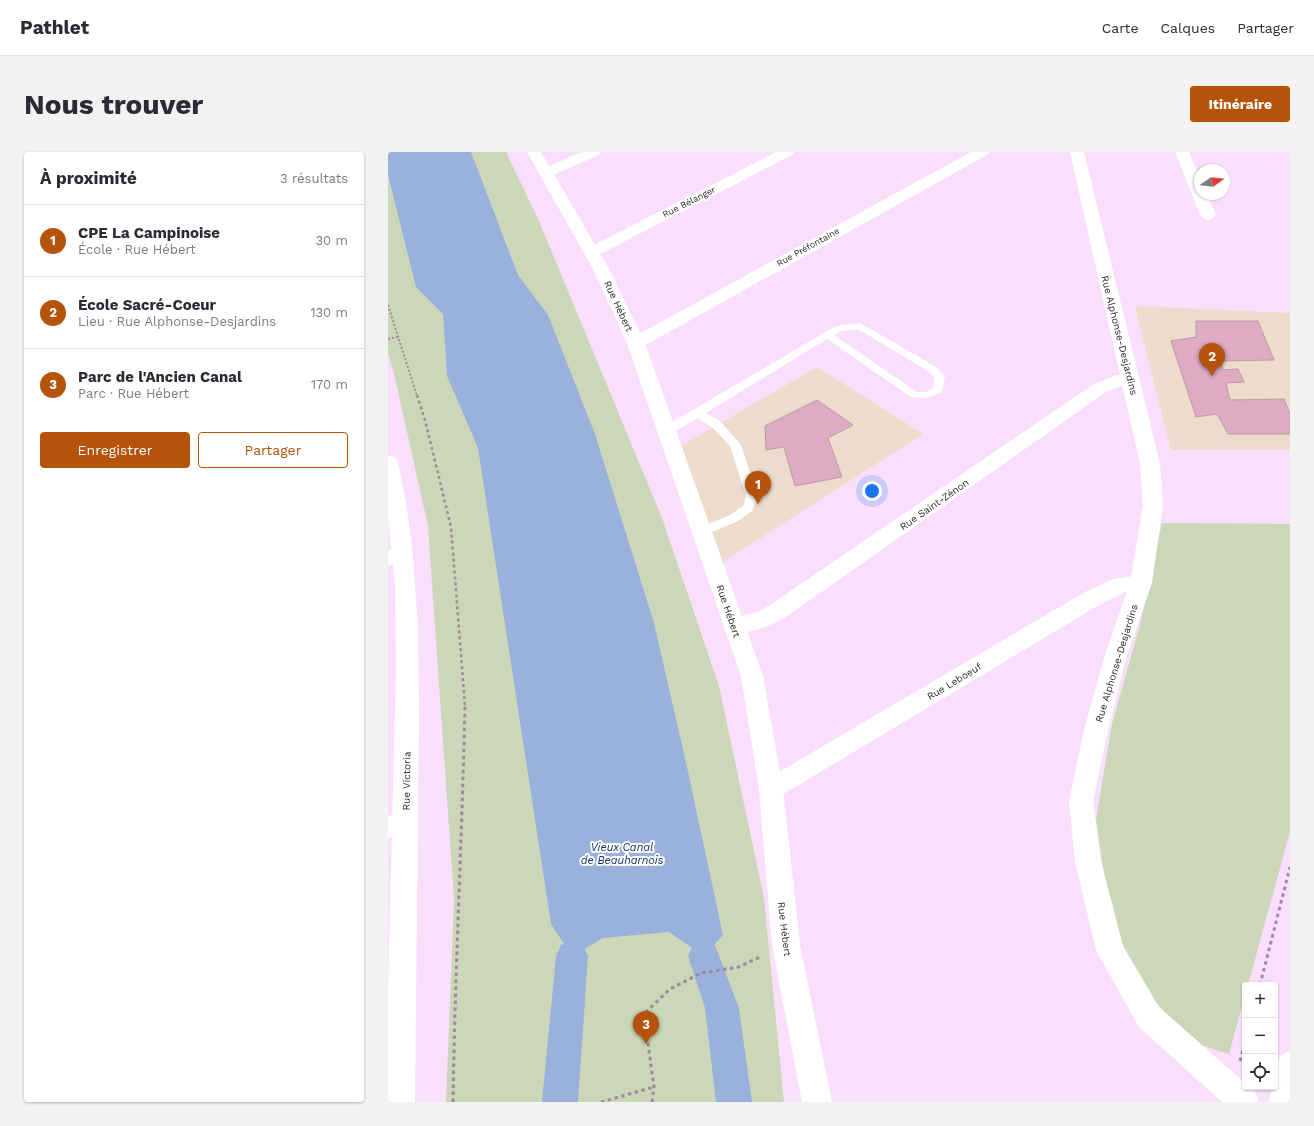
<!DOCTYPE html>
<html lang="fr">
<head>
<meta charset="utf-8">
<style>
	:root { --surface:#fff; --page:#f2f2f3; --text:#2b2b33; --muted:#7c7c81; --line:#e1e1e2; --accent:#b45309 }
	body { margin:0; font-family:"Work Sans",sans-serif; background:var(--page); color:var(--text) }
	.controls { position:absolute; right:12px; bottom:12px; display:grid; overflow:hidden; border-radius:4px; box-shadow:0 1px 3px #0004 }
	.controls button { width:36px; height:36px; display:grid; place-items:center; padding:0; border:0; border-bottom:1px solid var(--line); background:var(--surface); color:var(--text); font:20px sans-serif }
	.compass { position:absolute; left:806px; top:12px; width:36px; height:36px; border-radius:50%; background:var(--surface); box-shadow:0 1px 3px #0004; rotate:76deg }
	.you { position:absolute; left:484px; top:339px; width:14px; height:14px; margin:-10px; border:3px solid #fff; border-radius:50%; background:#1a73e8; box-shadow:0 0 0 6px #1a73e833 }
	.badge { display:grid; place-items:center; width:26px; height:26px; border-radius:50%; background:var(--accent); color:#fff; font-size:13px; font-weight:700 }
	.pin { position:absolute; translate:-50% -33px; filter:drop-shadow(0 1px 2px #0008) }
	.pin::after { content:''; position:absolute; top:21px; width:14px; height:12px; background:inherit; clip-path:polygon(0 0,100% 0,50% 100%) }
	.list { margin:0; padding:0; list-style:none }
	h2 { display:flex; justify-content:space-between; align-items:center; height:52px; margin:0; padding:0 16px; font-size:17px }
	h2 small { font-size:13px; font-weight:400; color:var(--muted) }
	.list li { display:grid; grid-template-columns:26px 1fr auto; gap:12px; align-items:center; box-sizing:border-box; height:72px; padding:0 16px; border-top:1px solid var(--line) }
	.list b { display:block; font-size:15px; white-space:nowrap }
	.list p { margin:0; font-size:13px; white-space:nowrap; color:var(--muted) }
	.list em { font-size:13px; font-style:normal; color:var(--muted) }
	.actions { display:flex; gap:8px; padding:12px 16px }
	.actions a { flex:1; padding:9px 0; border:1px solid var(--accent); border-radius:4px; text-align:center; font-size:14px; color:var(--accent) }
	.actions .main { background:var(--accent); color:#fff }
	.icon { flex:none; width:22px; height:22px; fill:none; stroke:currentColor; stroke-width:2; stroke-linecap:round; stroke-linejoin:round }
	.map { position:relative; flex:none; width:902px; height:950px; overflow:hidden; border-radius:4px }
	header { display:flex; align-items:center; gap:24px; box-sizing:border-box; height:56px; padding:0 20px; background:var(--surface); border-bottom:1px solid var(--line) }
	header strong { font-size:19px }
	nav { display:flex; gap:22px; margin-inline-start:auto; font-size:14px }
	.intro { display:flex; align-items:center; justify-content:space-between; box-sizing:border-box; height:96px; padding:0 24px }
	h1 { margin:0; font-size:28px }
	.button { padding:10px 18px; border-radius:4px; background:var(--accent); color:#fff; font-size:14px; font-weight:700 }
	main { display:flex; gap:24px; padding:0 24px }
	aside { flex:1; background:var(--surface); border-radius:4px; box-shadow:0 1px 3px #0004 }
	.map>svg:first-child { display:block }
</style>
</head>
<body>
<header>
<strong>Pathlet</strong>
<nav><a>Carte</a><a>Calques</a><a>Partager</a></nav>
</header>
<div class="intro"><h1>Nous trouver</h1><a class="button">Itinéraire</a></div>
<main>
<aside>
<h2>À proximité<small>3 résultats</small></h2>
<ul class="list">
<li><span class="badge">1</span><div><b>CPE La Campinoise</b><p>École · Rue Hébert</p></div><em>30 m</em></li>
<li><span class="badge">2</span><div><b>École Sacré-Coeur</b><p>Lieu · Rue Alphonse-Desjardins</p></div><em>130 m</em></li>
<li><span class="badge">3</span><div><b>Parc de l'Ancien Canal</b><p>Parc · Rue Hébert</p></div><em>170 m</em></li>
</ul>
<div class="actions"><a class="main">Enregistrer</a><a>Partager</a></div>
</aside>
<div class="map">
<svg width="902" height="950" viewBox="0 0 902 950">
	<rect width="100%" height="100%" fill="#f9dffc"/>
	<!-- education -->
	<path fill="#eddccb" d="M747 154 902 161V298H783Z
		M429 215 535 282 335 410 293 294Z"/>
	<!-- green -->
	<path fill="#ccd7b9" d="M0 0H118L151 69 274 366 331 534 376 746 396 950H58L66 747 40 374 7 226 0 201Z
		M774 371 902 372V680L860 833H857V843L841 902 804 890 752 833 722 763 708 667 724 572 753 469Z"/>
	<!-- water -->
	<path fill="#9ab1dc" d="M0 0H83L130 123 160 163 207 282 266 471 299 615 335 783 316 804 281 780 215 786 184 804 163 772 90 296 59 224 55 162 28 135 0 23Z"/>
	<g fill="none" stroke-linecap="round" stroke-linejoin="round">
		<!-- canal -->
		<path fill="#9ab1dc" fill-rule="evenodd" d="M184 789 195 793 200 804 190 950H154L168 804 173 793Z
			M316 789 327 793 351 856 364 950H328L317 856 300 804 305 793Z"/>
	</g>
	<!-- building -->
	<path fill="#dfabc2" stroke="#be9aaa" d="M808 169H870L886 208 833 209 835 218 850 217 856 230 838 231 842 248 896 247 902 262V282H840L829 262 808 265 783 189 808 185Z
		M429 248 465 273 440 286 454 325 407 334 396 295 378 298 377 274Z"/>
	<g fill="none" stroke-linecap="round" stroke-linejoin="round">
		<!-- path-far2 -->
		<path stroke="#9d8a9f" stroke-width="2" stroke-dasharray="2 2" stroke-linecap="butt" d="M0 153 29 244
			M0 187 9 185"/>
		<!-- path-far1 -->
		<path stroke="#9d8a9f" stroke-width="2.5" stroke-dasharray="3 3" stroke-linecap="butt" d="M29 243 37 268 63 375 77 554"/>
		<!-- path -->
		<path stroke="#9d8a9f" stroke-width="3" stroke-dasharray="3.5 3.5" stroke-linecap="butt" d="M872 833 902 715
			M852 909 857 890
			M65 950C67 818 74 686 77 553
			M213 950 266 935
			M264 950 266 935 256 862 282 837 313 821 351 815 374 804"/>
		<!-- service -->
		<path fill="#fff" fill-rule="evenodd" d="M472 171 548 215 557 225 554 240 540 246 523 245 439 187 318 261 333 270 353 293 370 344 364 359 350 369 317 383 313 384 309 383 307 380 309 377 342 363 355 354 358 344 342 294 325 276 310 266 282 282H274L272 279 274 276 448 174ZM470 177 540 219 547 226 545 236 538 240H529L446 183 454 179Z"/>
		<!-- minor -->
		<path fill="#fff" fill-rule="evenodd" d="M194 0H213L211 3 163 24 158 25 153 24 151 21 153 18Z
			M388 0H406L404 3 210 103 204 105 198 103 196 100 198 97Z
			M583 0H601L599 3 254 195 248 196 242 195 239 191 242 187Z
			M787 0H801L812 26V42H819L828 63 825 66 820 68 815 66 812 63Z
			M743 222 749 224 752 228 749 232 732 234 718 240 398 465C382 474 355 485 338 480L335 474 338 468 370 460 382 453 706 232 729 223Z
			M14 394 21 396 24 401 21 406 0 414V399Z
			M753 423 761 426 764 431 761 436 737 440 713 452 392 644 383 647 374 644 371 637 374 630 697 440 726 427Z
			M17 660 26 663 30 671 26 679 0 686V664Z"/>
		<!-- tertiary -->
		<path fill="#fff" fill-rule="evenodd" d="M139 0H153L221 117 257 191 375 524 395 637 412 793 444 950H414L384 793 371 637 353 524 239 191 205 117Z
			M682 0H696L772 312 775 353 764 431 739 503 721 574 705 649 713 709 735 794 771 855 857 931V935H861L867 939 871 950H834L751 875 708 798 687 709 681 649 697 574 717 503 742 431 755 353 752 312Z
			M902 899V950H881L884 935H887V916L892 904Z"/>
		<!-- secondary -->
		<path fill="#fff" fill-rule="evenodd" d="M0 304 7 305 10 310 18 351 24 393 30 476 31 560 27 950H0V838L8 518 7 434 0 367Z"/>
	</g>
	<g text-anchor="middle" stroke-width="4" stroke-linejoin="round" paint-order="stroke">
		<!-- far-street labels -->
		<g font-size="9" fill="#271e28" stroke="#fff">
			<text transform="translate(301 50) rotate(-27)" y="3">Rue Bélanger</text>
			<text transform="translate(420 95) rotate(-29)" y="3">Rue Préfontaine</text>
		</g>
		<!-- street labels -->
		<g font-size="10" fill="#271e28" stroke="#fff">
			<text transform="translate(231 154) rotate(65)" y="4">Rue Hébert</text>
			<text transform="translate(732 183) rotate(76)" y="4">Rue Alphonse-Desjardins</text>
			<text transform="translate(546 352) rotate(-35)" y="4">Rue Saint-Zénon</text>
			<text transform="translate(341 459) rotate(71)" y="4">Rue Hébert</text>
			<text transform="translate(728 511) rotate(-73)" y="4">Rue Alphonse-Desjardins</text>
			<text transform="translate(566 529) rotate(-31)" y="4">Rue Leboeuf</text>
			<text transform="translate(18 629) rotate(-89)" y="4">Rue Victoria</text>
			<text transform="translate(397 777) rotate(83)" y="4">Rue Hébert</text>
		</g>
		<!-- water labels -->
		<g font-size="11" font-style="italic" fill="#172e63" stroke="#fff">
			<text x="234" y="699">Vieux Canal<tspan x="234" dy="13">de Beauharnois</tspan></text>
		</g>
	</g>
</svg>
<div class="controls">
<button>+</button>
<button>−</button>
<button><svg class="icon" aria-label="locate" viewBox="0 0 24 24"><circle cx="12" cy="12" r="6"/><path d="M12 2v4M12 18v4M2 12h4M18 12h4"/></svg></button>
</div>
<svg class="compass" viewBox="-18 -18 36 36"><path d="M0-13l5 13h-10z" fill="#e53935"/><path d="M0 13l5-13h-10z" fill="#7c7c81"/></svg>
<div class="you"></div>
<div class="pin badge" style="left:370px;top:352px">1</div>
<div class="pin badge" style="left:824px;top:224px">2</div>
<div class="pin badge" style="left:258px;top:892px">3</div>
</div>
</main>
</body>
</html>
